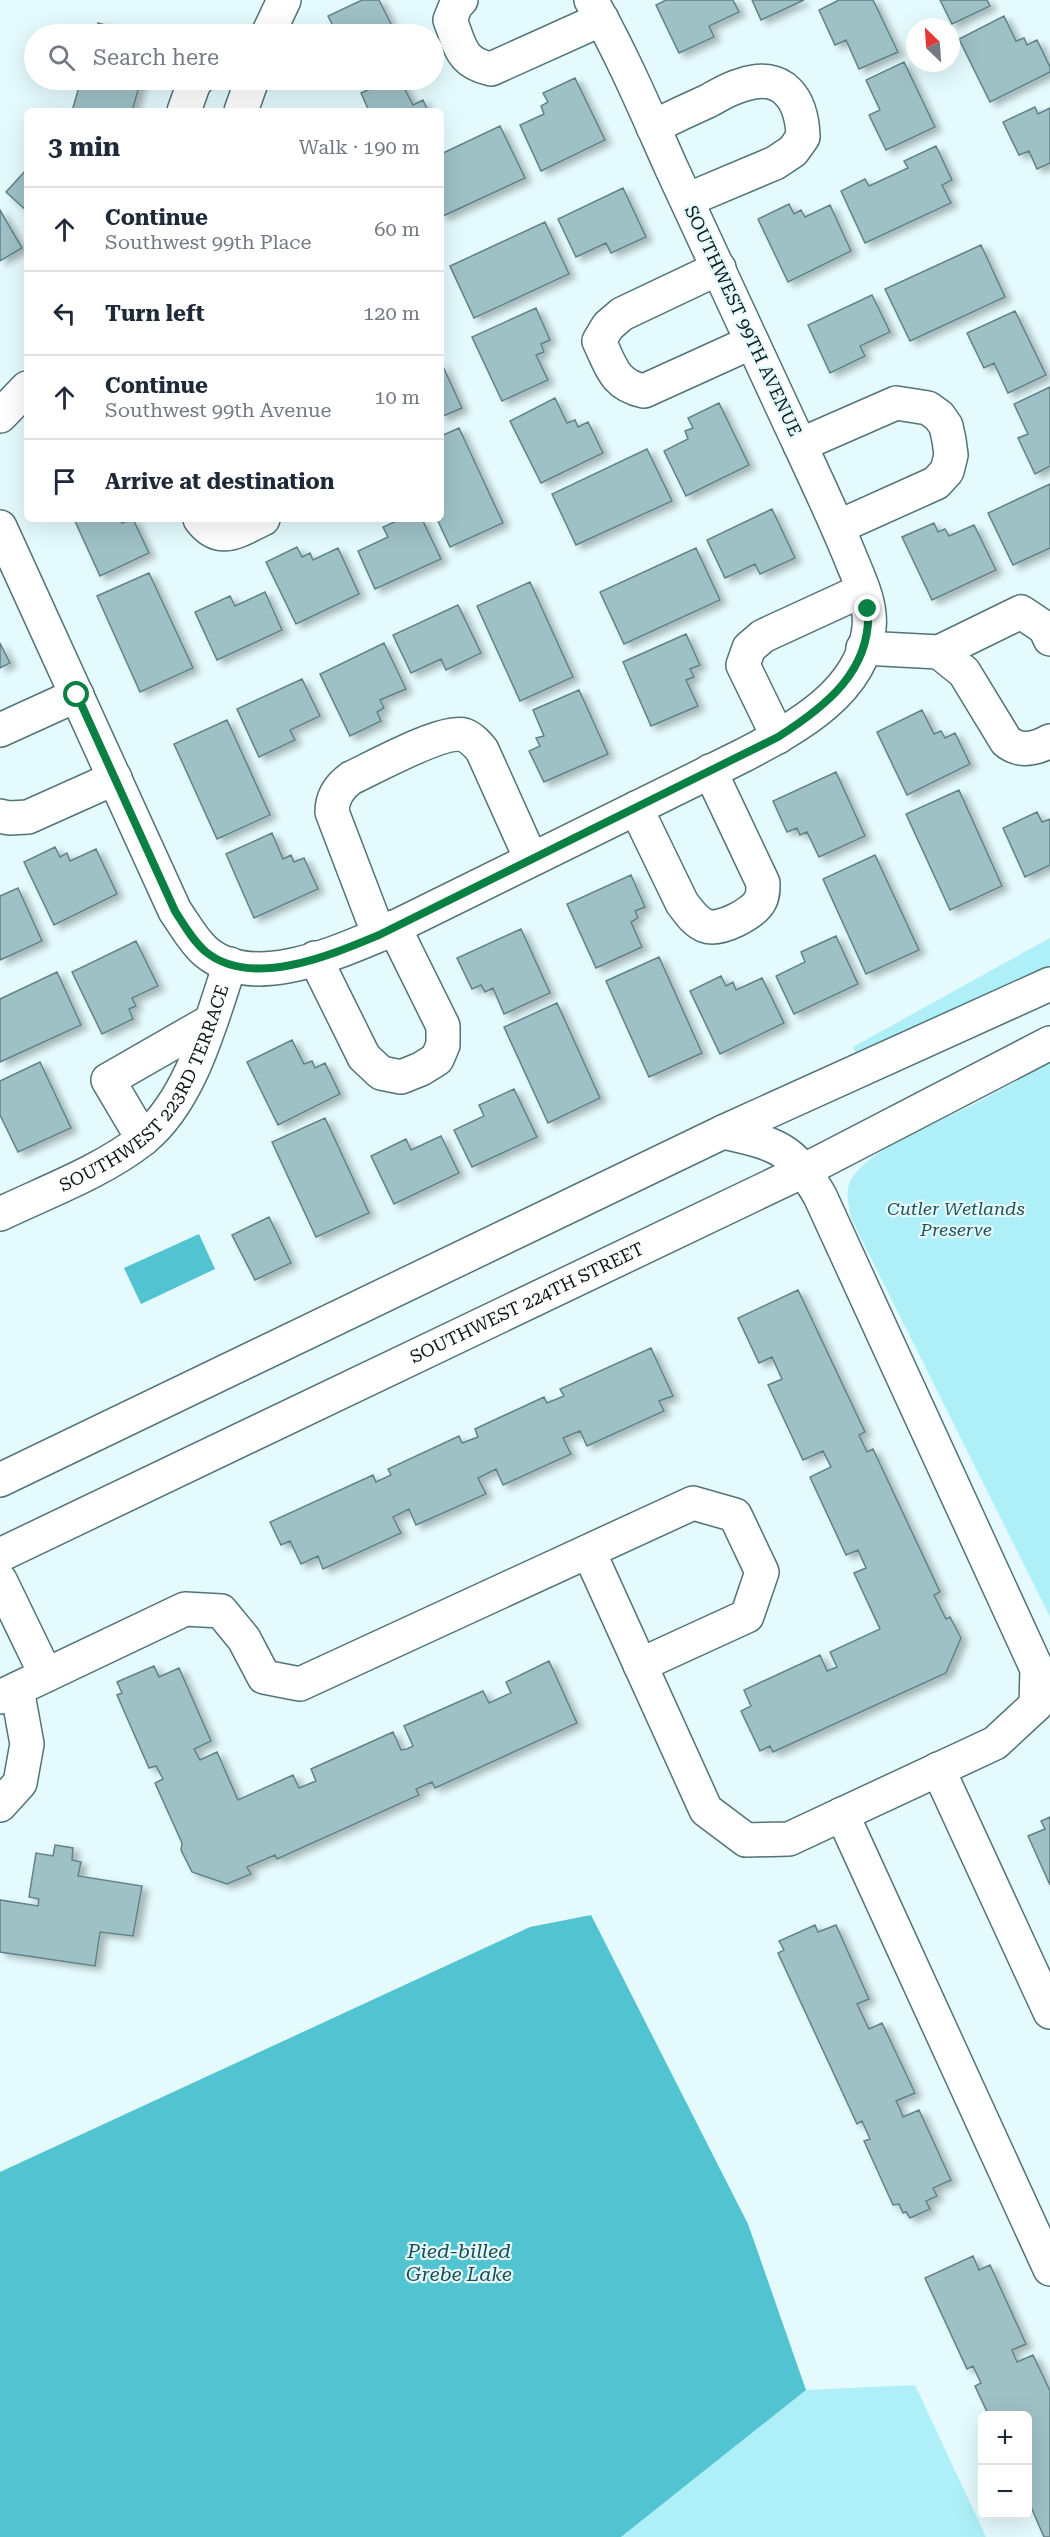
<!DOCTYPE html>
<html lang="en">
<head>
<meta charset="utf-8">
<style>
	:root { --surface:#fff; --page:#f2f2f3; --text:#1f2937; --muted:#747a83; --line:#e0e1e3 }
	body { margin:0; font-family:"Roboto Serif",serif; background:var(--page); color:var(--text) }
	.controls { position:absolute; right:18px; bottom:18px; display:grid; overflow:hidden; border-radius:9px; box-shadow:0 6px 24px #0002 }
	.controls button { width:54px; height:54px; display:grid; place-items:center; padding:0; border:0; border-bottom:2px solid var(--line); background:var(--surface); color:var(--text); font:30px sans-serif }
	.compass { position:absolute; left:906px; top:18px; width:54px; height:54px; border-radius:50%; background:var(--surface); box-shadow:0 6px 24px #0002; rotate:335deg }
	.stop { position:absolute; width:18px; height:18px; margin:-14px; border:4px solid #0b8043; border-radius:50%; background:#fff }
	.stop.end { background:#0b8043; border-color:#fff; box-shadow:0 2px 6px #0008 }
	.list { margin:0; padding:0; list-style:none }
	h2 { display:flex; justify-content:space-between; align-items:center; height:78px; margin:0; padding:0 24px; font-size:26px }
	h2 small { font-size:20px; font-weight:400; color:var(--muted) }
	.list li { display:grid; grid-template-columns:39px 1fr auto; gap:18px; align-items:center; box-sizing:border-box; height:84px; padding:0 24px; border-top:2px solid var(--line) }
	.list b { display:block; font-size:22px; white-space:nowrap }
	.list p { margin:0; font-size:20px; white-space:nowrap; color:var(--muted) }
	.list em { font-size:20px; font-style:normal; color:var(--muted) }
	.icon { flex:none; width:33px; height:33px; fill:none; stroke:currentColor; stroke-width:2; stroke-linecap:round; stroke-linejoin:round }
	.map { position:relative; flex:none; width:1050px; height:2537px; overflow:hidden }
	.search { position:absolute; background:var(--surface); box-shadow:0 6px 24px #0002; left:24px; top:24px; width:420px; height:66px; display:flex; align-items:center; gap:15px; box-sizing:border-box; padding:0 21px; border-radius:33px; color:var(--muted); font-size:22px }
	.panel { position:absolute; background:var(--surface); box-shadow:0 6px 24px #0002; left:24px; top:108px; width:420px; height:414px; border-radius:9px }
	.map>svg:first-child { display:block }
</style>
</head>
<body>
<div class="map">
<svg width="1050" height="2537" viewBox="0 0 1050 2537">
	<defs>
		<filter id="shadow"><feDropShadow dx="6" dy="4" stdDeviation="3" flood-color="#0004"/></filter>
	</defs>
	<rect width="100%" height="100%" fill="#e4fafd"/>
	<!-- green -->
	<path fill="#aeeff8" d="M1050 938V971L856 1053 853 1047Z
		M1050 1062V1617L851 1218C849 1206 845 1192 850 1182 867 1148 944 1120 978 1102 1002 1089 1026 1076 1050 1062Z
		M915 2385 986 2537H621L806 2390Z"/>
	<!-- water -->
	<path fill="#51c3d1" d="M199 1234 215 1269 141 1304 124 1268Z
		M591 1915 748 2224 806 2390 621 2537H0V2172L530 1927Z"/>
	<!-- building -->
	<path fill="#9ec1c6" stroke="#618387" stroke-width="1.5" filter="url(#shadow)" d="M362 0H379L393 28 383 32 384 34H337L328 16Z
		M666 0H733L739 12 709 26 714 37 679 53 656 5Z
		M752 0H804L761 20Z
		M839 0H873L898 52 859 69 846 40 835 45 819 10Z
		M940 0H987L990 6 952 24Z
		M1004 16 1016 41 1024 38 1027 45 1037 40 1050 67V72L990 102 959 39Z
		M98 23 137 34H94Z
		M904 62 935 127 886 150 869 115 880 110 866 80Z
		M575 78 605 140 541 171 520 125 544 114 541 106 548 102 543 93Z
		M81 80H141L132 111H72Z
		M390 80H400L413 105 423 100 428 111H369L361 93Z
		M1035 107 1038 114 1050 108V163L1037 169 1029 151 1019 155 1003 122Z
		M500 126 525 178 441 217V154Z
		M936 146 952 180 942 185 951 203 865 243 841 191 865 179 869 186 908 168 904 161Z
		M27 169V211L6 192Z
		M623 188 646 237 611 253 606 243 576 257 558 219Z
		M789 204 794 214 801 210 805 217 830 205 851 251 788 282 758 219Z
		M0 210 22 248 0 261Z
		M545 222 569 274 474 318 450 266Z
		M981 245 1005 297 910 341 885 289Z
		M872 295 890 332 860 346 865 356 830 373 808 325Z
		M536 308 550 340 541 344 544 352 536 355 548 380 502 401 472 337Z
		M1015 311 1046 375 1008 393 994 363 984 368 967 333Z
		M441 362 462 408 441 417Z
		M1050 387V466L1035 474 1018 438 1028 434 1014 404Z
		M555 398 567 423 575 420 578 427 588 422 603 453 541 483 510 421Z
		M719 403 749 465 686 496 664 451 688 439 685 431 693 428 688 418Z
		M459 428 503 523 450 547 437 519H441V436Z
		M647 449 672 501 576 545 552 494Z
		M1050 484V548L1013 565 988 513Z
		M772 509 795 558 760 574 755 564 725 578 707 540Z
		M74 519H120L122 523 133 519 149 553 100 576Z
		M401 519H422L441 559 375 589 358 551 388 537 383 527Z
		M934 523 938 532 945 529 949 536 974 525 996 570 932 600 902 537Z
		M297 547 302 557 310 553 313 560 338 548 359 594 296 624 266 562Z
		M696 548 720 600 624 644 600 592Z
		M149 573 193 668 140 692 97 596Z
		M530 582 573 677 520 701 477 606Z
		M265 592 282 630 217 660 195 612 230 596 235 606Z
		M458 605 481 653 446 670 441 659 411 673 393 635Z
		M686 634 700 665 690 669 694 677 686 680 698 706 651 726 623 662Z
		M0 643 10 663 0 668Z
		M384 643 406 689 380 700 384 708 377 712 381 721 350 736 320 674Z
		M302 679 320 716 290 730 295 740 259 757 237 709Z
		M579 690 608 754 544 782 529 751 540 746 536 738 544 736 533 710Z
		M922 710 934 734 941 731 945 738 955 733 970 764 907 795 877 732Z
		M227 720 270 815 217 839 174 744Z
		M836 772 865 836 819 857 807 832 800 835 797 828 787 832 773 801Z
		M959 790 1002 886 950 910 906 814Z
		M1037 812 1042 822 1050 819V865L1025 877 1003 828Z
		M272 833 283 859 291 855 294 862 304 858 318 889 254 918 226 854Z
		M55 847 60 857 67 853 70 861 96 849 117 894 54 925 24 862Z
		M875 855 919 950 866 974 823 879Z
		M631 875 645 907 635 911 638 918 631 922 642 947 596 968 567 904Z
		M18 888 42 941 0 960V896Z
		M521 929 550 993 504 1014 493 988 485 992 481 985 472 989 457 958Z
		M836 936 858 984 794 1014 776 976 805 962 801 952Z
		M136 941 158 986 132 998 136 1006 129 1009 133 1019 102 1034 72 972Z
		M659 957 702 1053 649 1077 606 981Z
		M57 972 81 1025 0 1062V999Z
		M721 976 726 986 733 982 736 990 762 978 784 1023 720 1054 690 991Z
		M557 1003 600 1098 548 1123 504 1027Z
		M292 1040 304 1064 312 1061 315 1068 325 1063 340 1094 278 1125 247 1062Z
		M40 1062 71 1128 18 1152 0 1115V1081Z
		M514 1089 537 1137 472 1167 454 1130 484 1116 479 1105Z
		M325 1118 369 1213 316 1237 272 1142Z
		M441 1136 459 1173 394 1204 371 1156 406 1139 411 1150Z
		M269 1217 291 1263 255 1280 232 1235Z
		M798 1290 865 1432 859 1435 867 1452 873 1449 940 1592 934 1595 946 1619 950 1617 961 1638 946 1673 773 1752 770 1746 760 1751 741 1711 751 1706 744 1690 820 1655 827 1671 837 1667 830 1652 880 1629 854 1573 866 1568 858 1550 846 1555 810 1477 831 1467 823 1451 803 1460 768 1385 782 1379 772 1357 759 1363 738 1318Z
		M651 1348 673 1396 659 1401 664 1411 587 1446 580 1431 563 1438 571 1454 503 1485 496 1469 478 1478 486 1494 416 1525 409 1509 393 1517 401 1533 323 1569 318 1556 301 1564 290 1541 281 1545 270 1522 373 1475 376 1482 391 1475 388 1469 459 1436 462 1443 478 1437 475 1429 544 1397 547 1403 564 1396 560 1389Z
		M549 1661 577 1723 435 1788 432 1782 416 1789 419 1795 277 1859 275 1855 247 1867 251 1874 227 1884 192 1872 181 1850 182 1843 155 1783 163 1779 156 1766 149 1768 117 1695 122 1693 117 1682 154 1666 159 1677 179 1668 211 1741 194 1749 200 1760 217 1752 238 1800 293 1775 299 1788 316 1781 311 1769 393 1732 401 1750 407 1749 413 1746 404 1726 483 1691 489 1703 511 1693 506 1682Z
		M1050 1817V1885L1028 1836 1045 1829 1041 1821Z
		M55 1845 73 1848 72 1860 81 1862 78 1876 142 1886 133 1936 100 1932 95 1966 0 1952V1900L38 1906 39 1899 29 1897 36 1853 53 1856Z
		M815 1925 818 1932 836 1925 869 1999 857 2004 869 2029 882 2023 915 2093 896 2101 900 2109 903 2117 919 2110 951 2180 933 2188 937 2196 926 2201 930 2209 910 2218 906 2212 903 2213 899 2204 893 2205 864 2141 870 2139 862 2121 857 2124 778 1953 784 1950 779 1941Z
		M973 2256 979 2270 990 2265 1026 2344 1012 2350 1017 2362 1033 2355 1050 2391V2537H1044L1028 2500V2416H989L975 2386 981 2383 973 2366 967 2369 925 2278Z"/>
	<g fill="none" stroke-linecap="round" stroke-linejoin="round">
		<defs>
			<g id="minor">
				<path d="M461 0 456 5 450 20C461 47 460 62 491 69L602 19"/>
				<path d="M268 34 284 0"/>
				<path d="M184 111 194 83 197 80"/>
				<path d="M241 111 252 80"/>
				<path d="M653 127C671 118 690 109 708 101 719 95 730 88 742 85 783 71 802 99 803 137L793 151 775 163 687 200"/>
				<path d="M719 268 622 314 608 326 599 341C611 366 614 385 644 391L752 342"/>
				<path d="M0 416 27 388"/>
				<path d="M800 445 896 403 928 408 939 416 946 426 949 440 951 455 947 471 936 483 838 527"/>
				<path d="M200 519C220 546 239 530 263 519"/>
				<path d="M0 527 175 911C185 925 193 941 206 952 252 990 331 955 379 935L744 755C795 728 862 693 869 628 872 603 858 577 849 554 828 503 803 452 780 402 744 323 707 246 671 167 646 111 622 54 591 0"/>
				<path d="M863 648 939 652 1021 612 1045 628 1050 639"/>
				<path d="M939 652 964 672 1006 741C1020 753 1035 749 1050 741"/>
				<path d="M0 730 77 695"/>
				<path d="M778 737 743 665 749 648 763 636 863 590"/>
				<path d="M636 808 682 903C689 912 695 922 706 926 720 931 753 914 760 901 763 896 763 889 763 883L710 771"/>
				<path d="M0 816 9 818 28 817 115 778"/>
				<path d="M379 935 332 812C332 797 340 786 351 778 373 768 443 729 464 735 472 738 477 744 482 750L531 859"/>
				<path d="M315 958 364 1057 381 1073 401 1077 421 1069 437 1059 443 1045V1026L394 927"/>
				<path d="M143 1139 108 1080 211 1021"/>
				<path id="s1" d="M0 1214C46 1192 103 1171 143 1139 191 1100 211 1021 230 964"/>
				<path d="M0 1480 723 1132 1050 984"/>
				<path d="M589 1552 706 1810 746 1840 789 1839 995 1743 1036 1705 1037 1669 820 1196C792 1147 776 1144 723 1132"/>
				<path id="s2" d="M0 1555 805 1170 1050 1043"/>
				<path d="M0 1580 46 1675"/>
				<path d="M0 1697 185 1609 221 1611 244 1639 264 1677 300 1684 693 1503 735 1515 762 1572 747 1616 640 1665"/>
				<path d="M938 1769 1050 2012"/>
				<path d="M0 1805 20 1783 27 1744 17 1689"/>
				<path d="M842 1814 1050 2269"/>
			</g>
		</defs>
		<!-- minor casing -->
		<use href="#minor" stroke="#527378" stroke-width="36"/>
		<!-- minor -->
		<use href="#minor" stroke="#fff" stroke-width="33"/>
	</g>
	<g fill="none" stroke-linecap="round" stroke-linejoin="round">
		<!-- route -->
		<path stroke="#0b8043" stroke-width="8" d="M77 695 175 911C184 925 193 941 206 952 252 989 331 955 379 935L778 737C825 707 872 671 868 609"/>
	</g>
	<g text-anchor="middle" stroke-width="4.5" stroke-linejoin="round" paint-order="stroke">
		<!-- street labels -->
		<g font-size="18" fill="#0b181a" stroke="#e4fafd">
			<text transform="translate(743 321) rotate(65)" y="6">SOUTHWEST 99TH AVENUE</text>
			<text dy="6" stroke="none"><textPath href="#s1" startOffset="202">SOUTHWEST 223RD TERRACE</textPath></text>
			<text dy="6" stroke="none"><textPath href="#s2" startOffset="584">SOUTHWEST 224TH STREET</textPath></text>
		</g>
		<!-- park labels -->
		<g font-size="18" font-style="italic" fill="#1f5157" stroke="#e4fafd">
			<text x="956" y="1215">Cutler Wetlands<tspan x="956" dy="21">Preserve</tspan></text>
		</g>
		<!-- water labels -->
		<g font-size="20" font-style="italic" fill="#1b4d53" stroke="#e4fafd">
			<text x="459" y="2258">Pied-billed<tspan x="459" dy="23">Grebe Lake</tspan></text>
		</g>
	</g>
</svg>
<div class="controls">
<button>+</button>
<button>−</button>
</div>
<svg class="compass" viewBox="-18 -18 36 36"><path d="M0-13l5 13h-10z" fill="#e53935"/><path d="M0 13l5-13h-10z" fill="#747a83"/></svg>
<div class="stop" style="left:77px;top:695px"></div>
<div class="stop end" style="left:868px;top:609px"></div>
<div class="search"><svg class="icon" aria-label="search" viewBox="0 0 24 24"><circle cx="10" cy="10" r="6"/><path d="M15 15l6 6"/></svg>Search here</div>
<section class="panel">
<h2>3 min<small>Walk · 190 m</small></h2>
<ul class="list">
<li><svg class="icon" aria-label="ahead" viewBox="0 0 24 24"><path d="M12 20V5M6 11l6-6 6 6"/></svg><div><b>Continue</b><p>Southwest 99th Place</p></div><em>60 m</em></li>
<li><svg class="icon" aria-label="left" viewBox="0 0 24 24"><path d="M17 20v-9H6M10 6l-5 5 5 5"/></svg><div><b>Turn left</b></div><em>120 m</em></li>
<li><svg class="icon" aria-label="ahead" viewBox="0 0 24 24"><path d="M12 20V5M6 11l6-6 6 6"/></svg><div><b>Continue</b><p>Southwest 99th Avenue</p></div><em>10 m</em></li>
<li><svg class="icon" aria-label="arrive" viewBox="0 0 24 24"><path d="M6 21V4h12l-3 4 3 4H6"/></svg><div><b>Arrive at destination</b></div></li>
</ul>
</section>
</div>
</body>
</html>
